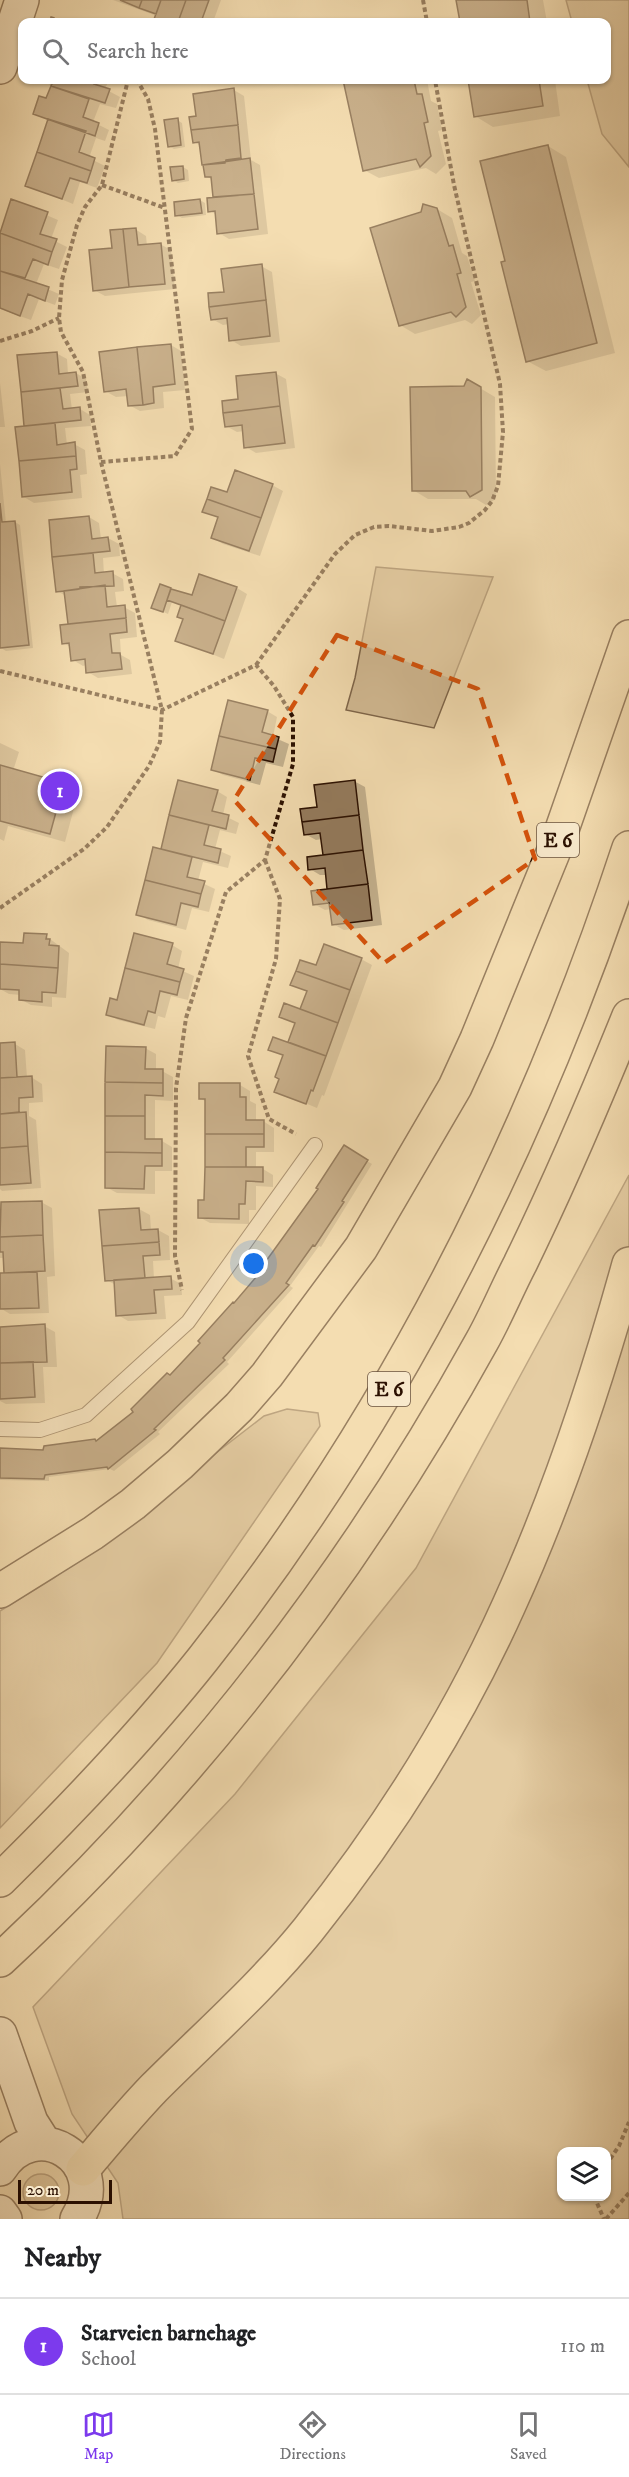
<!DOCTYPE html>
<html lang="en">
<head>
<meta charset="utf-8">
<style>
	:root { --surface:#fff; --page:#f6f6f6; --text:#202124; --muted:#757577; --line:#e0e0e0; --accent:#7c3aed }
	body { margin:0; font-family:"IM FELL DW Pica",serif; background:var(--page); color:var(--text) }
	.controls { position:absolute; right:18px; bottom:18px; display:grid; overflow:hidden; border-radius:12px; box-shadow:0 2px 4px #0004 }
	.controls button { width:54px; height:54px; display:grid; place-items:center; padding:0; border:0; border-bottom:2px solid var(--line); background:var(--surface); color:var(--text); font:30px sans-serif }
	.scale { position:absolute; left:18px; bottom:15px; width:94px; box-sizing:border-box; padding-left:6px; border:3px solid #2b1001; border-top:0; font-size:16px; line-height:21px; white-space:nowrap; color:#2b1001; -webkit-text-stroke:4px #f8e9cc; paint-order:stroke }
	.you { position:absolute; left:254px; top:1264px; width:21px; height:21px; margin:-15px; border:4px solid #fff; border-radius:50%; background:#1a73e8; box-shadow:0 0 0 9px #1a73e833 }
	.badge { display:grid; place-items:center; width:39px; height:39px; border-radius:50%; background:var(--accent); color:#fff; font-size:20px; font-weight:700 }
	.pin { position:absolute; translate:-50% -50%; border:3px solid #fff; box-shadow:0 2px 6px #0006 }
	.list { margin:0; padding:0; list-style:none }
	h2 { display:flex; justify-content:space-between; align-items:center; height:78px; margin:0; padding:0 24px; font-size:26px }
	h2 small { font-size:20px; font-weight:400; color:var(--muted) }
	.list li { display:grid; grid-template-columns:39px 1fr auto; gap:18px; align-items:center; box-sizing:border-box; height:96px; padding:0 24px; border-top:2px solid var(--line) }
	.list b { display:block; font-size:22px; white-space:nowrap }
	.list p { margin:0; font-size:20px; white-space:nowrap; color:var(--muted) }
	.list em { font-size:20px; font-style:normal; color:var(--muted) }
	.icon { flex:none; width:33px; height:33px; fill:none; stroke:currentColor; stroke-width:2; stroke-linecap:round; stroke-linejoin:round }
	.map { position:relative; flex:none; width:629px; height:2219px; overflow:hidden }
	.search { position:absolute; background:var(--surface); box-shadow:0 2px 4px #0004; left:18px; right:18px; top:18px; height:66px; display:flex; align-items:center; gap:15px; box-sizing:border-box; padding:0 21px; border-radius:12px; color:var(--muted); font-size:22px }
	.sheet { height:174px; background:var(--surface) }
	nav { display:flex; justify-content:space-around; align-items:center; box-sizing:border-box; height:84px; border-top:2px solid var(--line); background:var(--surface); font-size:16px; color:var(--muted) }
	nav a { display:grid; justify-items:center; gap:3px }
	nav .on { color:var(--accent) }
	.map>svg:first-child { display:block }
</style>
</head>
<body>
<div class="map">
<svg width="629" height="2219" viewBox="0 0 629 2219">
	<rect width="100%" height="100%" fill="#f4ddb1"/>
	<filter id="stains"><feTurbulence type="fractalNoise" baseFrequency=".00333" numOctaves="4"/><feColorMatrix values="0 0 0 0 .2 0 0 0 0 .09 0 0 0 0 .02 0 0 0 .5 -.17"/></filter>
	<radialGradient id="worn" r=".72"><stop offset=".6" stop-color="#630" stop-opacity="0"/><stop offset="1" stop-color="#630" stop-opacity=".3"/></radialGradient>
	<!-- green -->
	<path fill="#d2ba93" stroke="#7e654a" stroke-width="1.5" fill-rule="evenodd" d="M566 0H629V167L602 134 587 80H606V22H572Z
		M376 567 493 577 434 728 346 710 355 678Z
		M629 1175V2219H123L118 2183 72 2114 33 2007 235 1794 416 1568ZM562 2152H606V2196H562Z
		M287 1409 318 1413 320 1426 157 1663 0 1828V1611L54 1578 264 1416Z
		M23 2192a18 18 0 1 1 36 0a18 18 0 1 1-36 0Z"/>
	<!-- shadow -->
	<path fill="#0003" d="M113 0H221L213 22H156L157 16Z
		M458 0H543L547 22H461Z
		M47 80H109L105 89 120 97 116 108 100 104 93 122 109 130 105 141 96 138 89 158 105 166 97 188 80 182 73 204 27 185 49 121 34 113 47 100 53 85Z
		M344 80H427L431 101 437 104 442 130 438 131 446 164 436 174 426 168 379 178 364 170Z
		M469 80H555L560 116 493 127 475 116Z
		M234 90 244 96 251 160 260 165 268 234 229 239 219 233 217 215 210 211 215 198 213 180 206 176 201 146 194 142 197 117Z
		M177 120 182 123 185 147 174 149 169 146Z
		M548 146 566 157 615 353 546 371 527 361 507 262Z
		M183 167 188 170 189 181 178 183 173 180Z
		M11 200 58 220 51 239 67 247 59 269 44 264 36 284 59 294 55 305 39 299 31 320 0 309V232Z
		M200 200 205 203 206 215 182 218 177 215Z
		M437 209 452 218 462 253 467 256 475 281 471 282 481 315 472 324 465 320 415 334 400 325 422 213Z
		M135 229 146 236 147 246 160 244 171 250 175 289 105 296 94 290 113 250Z
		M261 266 272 272 280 342 241 346 231 340 229 324 223 325 212 319 226 293Z
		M171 345 181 351 185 390 163 392 164 408 140 411 129 405 128 396 116 397 105 391Z
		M56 353 67 359 68 374 76 373 86 379 88 392 70 394 72 410 80 409 90 415 91 426 65 428 67 445 74 444 85 450 87 474 80 475 82 498 34 503 24 497 25 427 18 357Z
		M275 373 286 379 295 448 256 453 246 447 244 431 237 432 226 426 240 400Z
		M468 381 495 397 496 499 486 505 476 499H428L413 490Z
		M0 383 5 427H0Z
		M0 464 6 523 15 522 20 525 33 648 6 651 1 648 0 637Z
		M272 485 283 491 260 556 223 544 213 538 219 519 204 511 228 494Z
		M89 517 99 523 101 539 108 538 119 544 120 556 103 558 104 574 112 573 123 579 124 591 115 592 117 607H124L135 613 137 637 120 639 121 655 130 660 132 674 98 678 88 672 87 665 83 666 73 660 71 647 63 643 69 625 66 596 57 591 50 521Z
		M200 575 237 588 247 594 224 659 177 640 184 620 178 616 182 606 172 602 168 614 153 607 171 589 192 597Z
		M267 711 277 717 273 737 289 744 283 767 266 763 260 785 223 775 212 769Z
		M0 743 19 752 13 771 63 784 78 793 65 842 8 826 4 841 0 839Z
		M179 781 217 791 227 797 223 815 239 823 236 834 220 830 215 849 231 856 228 868 203 862 198 881 215 889 209 912 192 908 186 930 148 920 138 914 162 851Z
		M354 781 365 787 382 925 344 930 333 924 331 909 325 910 314 904 329 891 327 875H320L310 869 324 856 322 839 316 840 305 834 318 808Z
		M46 936 69 953 66 998 52 997V1007L31 1005 20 999 21 995 9 994 0 989V962L25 945Z
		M172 945 182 951 178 969 194 976 188 1000 171 996 165 1018 158 1016 155 1029 118 1020 108 1014Z
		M361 959 372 965 324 1096 322 1095 317 1108 276 1091 284 1057 269 1049 289 1044 296 1024 281 1017 301 1011 308 992 292 984 317 967Z
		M15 1044 25 1050 27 1078 31 1077 42 1084 43 1102 29 1103V1116L36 1120 41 1188 2 1191 0 1189V1045Z
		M145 1048 156 1054V1070L162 1071 173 1077V1101L155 1100V1141H162L172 1147V1171H155V1194L117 1193 106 1187Z
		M240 1085 250 1091V1101L256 1104V1121H263L274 1128V1152H256V1169H263L273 1175V1187L256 1186V1210H249V1224L210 1223 199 1217 206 1202 207 1102 201 1099Z
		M344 1147 372 1164 321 1247 319 1246 290 1286 293 1288 227 1362 229 1364 158 1432 160 1434 114 1471 110 1469 49 1477V1481L0 1480V1447L1 1450 45 1452 97 1442 135 1412 133 1410 203 1343 265 1269 320 1189Z
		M41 1202 52 1208 55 1276 47 1277 49 1313 10 1314 0 1308V1275H6L5 1258H0V1227Z
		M139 1209 150 1215 151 1230H158L169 1236 170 1260 153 1261 154 1279 170 1278 181 1284 182 1295 164 1296 166 1319 128 1321 118 1315 116 1285 106 1280Z
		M44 1326 55 1332 57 1367H43L45 1403 6 1404 0 1401V1328Z"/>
	<!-- building -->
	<path fill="#947b5d" stroke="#2b1001" stroke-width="1.5" d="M120 0H142L139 8Z
		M142 0H161L156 14 139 8Z
		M161 0H186L178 22H153Z
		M186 0H209L201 22H178Z
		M456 0H527L530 22H460Z
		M46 80H96L94 84 110 89 105 103 51 86 52 84 45 82Z
		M343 80H414L417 94H422L428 122 424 123 431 156 420 167 416 159 363 171Z
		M468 80H539L543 106 474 117Z
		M51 86 89 99 83 117 99 123 95 136 33 114 39 96 46 98Z
		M234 88 238 125 191 130 189 117 196 116 193 94Z
		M178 118 181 145 168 147 164 120Z
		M48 119 86 131 79 152 95 158 91 171 37 152Z
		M238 125 241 158 226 160 225 163 202 165 199 142 193 143 191 130Z
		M543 146 548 145 597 343 526 362 501 262 505 261 480 161Z
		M37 152 91 171 87 183 70 178 62 199 25 186Z
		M250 158 254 194 213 197 211 177H205L203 165Z
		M183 166 184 179 172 181 170 167Z
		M254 194 258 229 217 234 215 211 208 212 207 198Z
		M11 199 48 212 40 234 57 239 52 252 0 233Z
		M200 199 202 213 175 216 174 202Z
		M423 204 437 208 449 246 453 245 461 273 457 274 466 307 456 317 451 312 399 326 370 228 421 212Z
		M136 228 138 245 161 243 165 284 129 287 123 229Z
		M123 229 129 287 93 291 89 250 112 248 110 230Z
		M0 233 52 252 48 265 33 259 25 278 0 271Z
		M262 264 266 300 209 307 208 293 224 292 221 269Z
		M0 271 49 287 45 301 28 294 20 316 0 308Z
		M266 300 270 336 229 341 227 318 211 320 209 307Z
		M171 344 175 384 153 387 154 403 143 405 137 347Z
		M137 347 143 405 128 406 126 389 104 392 99 352Z
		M57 352 59 374 76 372 78 386 21 392 17 355Z
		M276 372 280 406 223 413 222 401 238 399 236 376Z
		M467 379 481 387 482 490 470 497 466 491H412L410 387 464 386Z
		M60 388 63 409 80 407 81 420 24 426 21 392Z
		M280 406 285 443 244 448 242 425 225 427 223 413Z
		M55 423 57 445 75 442 76 456 19 461 15 427Z
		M76 456 77 469 70 470 72 492 22 497 19 461Z
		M235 470 273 484 261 518 207 499 211 487 227 492Z
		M207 499 261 518 249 551 211 538 218 517 202 512Z
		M0 503 2 522 15 521 29 645 0 648Z
		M89 516 92 539 108 537 110 551 52 557 49 520Z
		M93 553 95 573 113 571 114 586 80 587V589L56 592 52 557Z
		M199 574 237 587 225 621 167 600 171 589 192 595Z
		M160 584 171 588 163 612 151 608Z
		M105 585 107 607 125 605 126 618 68 624 64 591Z
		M181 605 225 621 213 654 175 641 183 619 177 617Z
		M126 618 127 632 110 634 112 653H120L122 669 86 673 85 659 71 661 69 643 62 644 60 625Z
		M228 700 268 710 262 732 279 737 276 749 219 736Z
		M219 736 276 749 273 762 255 758 250 780 211 770Z
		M0 765 64 783 50 834 0 821Z
		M178 780 218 790 212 811 229 815 226 829 169 815Z
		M355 780 359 815 302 822 300 809 317 807 314 785Z
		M169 815 209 825 204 845 221 849 218 863 161 849Z
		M359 815 363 850 323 855 320 833 304 835 302 822Z
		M153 847 192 857 187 877 205 881 201 894 145 880Z
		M363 850 368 884 327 889 325 868 308 870 307 857Z
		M145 880 201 894 198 907 181 903 176 925 136 915Z
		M368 884 372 920 332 925 329 903 313 905 311 891Z
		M24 933 47 934 46 939H50L49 945 59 946 58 968 0 964V942L23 943Z
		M134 933 173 943 167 964 184 969 180 982 125 968Z
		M324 944 362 958 350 990 296 971 300 960 316 965Z
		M0 964 58 968 56 993 42 992V1002L19 1000V990L0 989Z
		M125 968 180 982 177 995 160 991 155 1013 148 1011 144 1025 106 1015 110 998 117 1000Z
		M296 971 350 990 338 1023 300 1009 307 991 290 985Z
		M284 1003 338 1023 326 1056 288 1042 295 1023 279 1017Z
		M273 1037 326 1056 313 1091 311 1090 306 1104 274 1092 279 1079 275 1077 283 1055 268 1050Z
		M15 1042 17 1077 0 1078V1043Z
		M106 1046 146 1047 145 1069H163V1083L105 1082Z
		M32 1076 33 1097 19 1098V1112L0 1114V1078Z
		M105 1082 163 1083V1096L145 1095V1116H105Z
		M199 1083H240V1097H246V1120H264V1134H205V1099H199Z
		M26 1112 28 1146 0 1148V1114Z
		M105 1116H145V1139H162V1153L105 1152Z
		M205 1134H264V1147H246V1167H205Z
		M344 1145 368 1160 342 1201 344 1202 315 1246 313 1245 286 1283 289 1285 223 1358 225 1360 154 1429 156 1430 108 1469 107 1467 45 1475 44 1479 0 1478V1448L43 1450 44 1446 95 1439 96 1441 133 1412 131 1409 167 1373 170 1375 200 1343 198 1341 233 1302 234 1303 263 1269 261 1268 318 1189 316 1188Z
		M28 1146 31 1183 0 1185V1148Z
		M105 1152 162 1153V1166H145L144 1189 105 1188Z
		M205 1167H263V1182L246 1181 245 1204H239V1219L198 1218V1200H204Z
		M42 1201 43 1235 0 1237 1 1202Z
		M139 1208 141 1230 158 1229 159 1242 102 1246 99 1210Z
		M43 1235 45 1271 4 1273 3 1252H0V1237Z
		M159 1242 160 1255 143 1256 145 1278 105 1281 102 1246Z
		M37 1272 39 1308 0 1309V1273Z
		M171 1276 172 1289 154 1290 156 1313 116 1316 114 1280Z
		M45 1324 47 1362 0 1363V1327Z
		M33 1362 35 1397 0 1399V1363Z"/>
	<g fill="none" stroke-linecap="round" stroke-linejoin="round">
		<defs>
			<path id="lane" d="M0 1429 40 1430 86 1415 188 1322 315 1145"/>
			<path id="secondary" d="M0 67 22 0
				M0 2034 31 2122 45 2144
				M0 2169C35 2113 113 2160 77 2219
				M0 2212 5 2219"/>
			<path id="highway" d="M0 1591 93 1533 133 1504 180 1464 239 1407 267 1375 361 1248 455 1087 477 1039 559 838 629 637
				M0 1880C71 1810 141 1737 203 1659 394 1417 533 1140 629 848
				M0 1960C193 1781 355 1571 482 1341 496 1316 507 1289 520 1264 560 1182 595 1100 629 1016
				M83 2169C106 2142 129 2114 154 2088 206 2036 262 1987 308 1930 388 1830 457 1721 509 1605 559 1495 597 1380 629 1264"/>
		</defs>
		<!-- lane casing -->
		<use href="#lane" stroke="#5d432d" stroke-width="16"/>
		<!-- secondary casing -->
		<use href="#secondary" stroke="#2b1001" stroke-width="36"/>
		<!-- highway casing -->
		<use href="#highway" stroke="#2b1001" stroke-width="36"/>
		<!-- path -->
		<path stroke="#2b1001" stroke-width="4" stroke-dasharray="4.5 3" stroke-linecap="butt" d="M423 0 427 22
			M50 18 64 22
			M102 185 165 208
			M0 341 32 331 59 318
			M101 462 175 456 192 429 155 129 148 99 137 80
			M256 665 335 554 355 535 374 527 389 526 432 531 459 527 469 523 485 510 492 501 498 486 503 432 500 384 454 185 435 80
			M0 671 162 710 256 665 274 686 293 717V764L265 860 226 892 186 1018 176 1088 175 1256 182 1290
			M265 860 280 899 276 959 248 1056 269 1119 296 1134
			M0 908 84 849 107 827 149 766 160 742 162 710 101 462 83 372 61 332 59 318 62 280 77 225 85 207 102 185 128 80
			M606 2165 619 2146 629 2122
			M597 2196V2203L604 2219
			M606 2219 629 2193"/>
		<!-- lane -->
		<use href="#lane" stroke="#f8e9cc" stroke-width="14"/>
		<!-- secondary -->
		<use href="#secondary" stroke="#f8e9cc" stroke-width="33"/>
		<!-- highway -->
		<use href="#highway" stroke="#f4ddb1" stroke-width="33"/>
	</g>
	<!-- marked area -->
	<path d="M0 0H629V2219H0ZM337 635 478 689 535 859 384 963 234 800Z" fill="#f4ddb1" fill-opacity=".55" fill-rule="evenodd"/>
	<path fill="none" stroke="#d5520b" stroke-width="4.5" stroke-dasharray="12 8" stroke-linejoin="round" d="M337 635 478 689 535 859 384 963 234 800Z"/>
	<g text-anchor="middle" stroke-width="5" stroke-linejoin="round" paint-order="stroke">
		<!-- shield labels -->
		<g fill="#f8e9cc" stroke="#68513e" stroke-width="1.5">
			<rect x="537" y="823" width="42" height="34" rx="4.5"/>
			<rect x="368" y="1372" width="42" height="34" rx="4.5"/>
		</g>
		<g font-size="20" font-weight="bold" fill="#2b1001">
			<text x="558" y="847">E 6</text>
			<text x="389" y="1396">E 6</text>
		</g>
	</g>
	<rect width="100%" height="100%" filter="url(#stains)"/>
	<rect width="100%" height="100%" fill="url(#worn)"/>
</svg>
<div class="controls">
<button><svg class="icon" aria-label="layers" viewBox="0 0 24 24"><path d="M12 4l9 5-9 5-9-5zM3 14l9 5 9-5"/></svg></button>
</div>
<div class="scale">20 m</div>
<div class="you"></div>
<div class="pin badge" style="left:60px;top:791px">1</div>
<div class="search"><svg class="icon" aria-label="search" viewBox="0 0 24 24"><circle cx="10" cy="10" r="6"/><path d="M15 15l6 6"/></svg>Search here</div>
</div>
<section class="sheet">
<h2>Nearby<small></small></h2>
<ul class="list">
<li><span class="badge">1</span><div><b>Starveien barnehage</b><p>School</p></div><em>110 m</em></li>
</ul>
</section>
<nav>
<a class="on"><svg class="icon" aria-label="map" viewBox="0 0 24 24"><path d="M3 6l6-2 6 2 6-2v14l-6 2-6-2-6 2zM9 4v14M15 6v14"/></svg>Map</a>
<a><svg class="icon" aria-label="directions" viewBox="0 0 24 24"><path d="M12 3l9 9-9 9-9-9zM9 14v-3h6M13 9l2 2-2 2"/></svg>Directions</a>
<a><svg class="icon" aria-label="saved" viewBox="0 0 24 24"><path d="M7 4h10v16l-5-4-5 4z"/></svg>Saved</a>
</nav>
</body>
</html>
